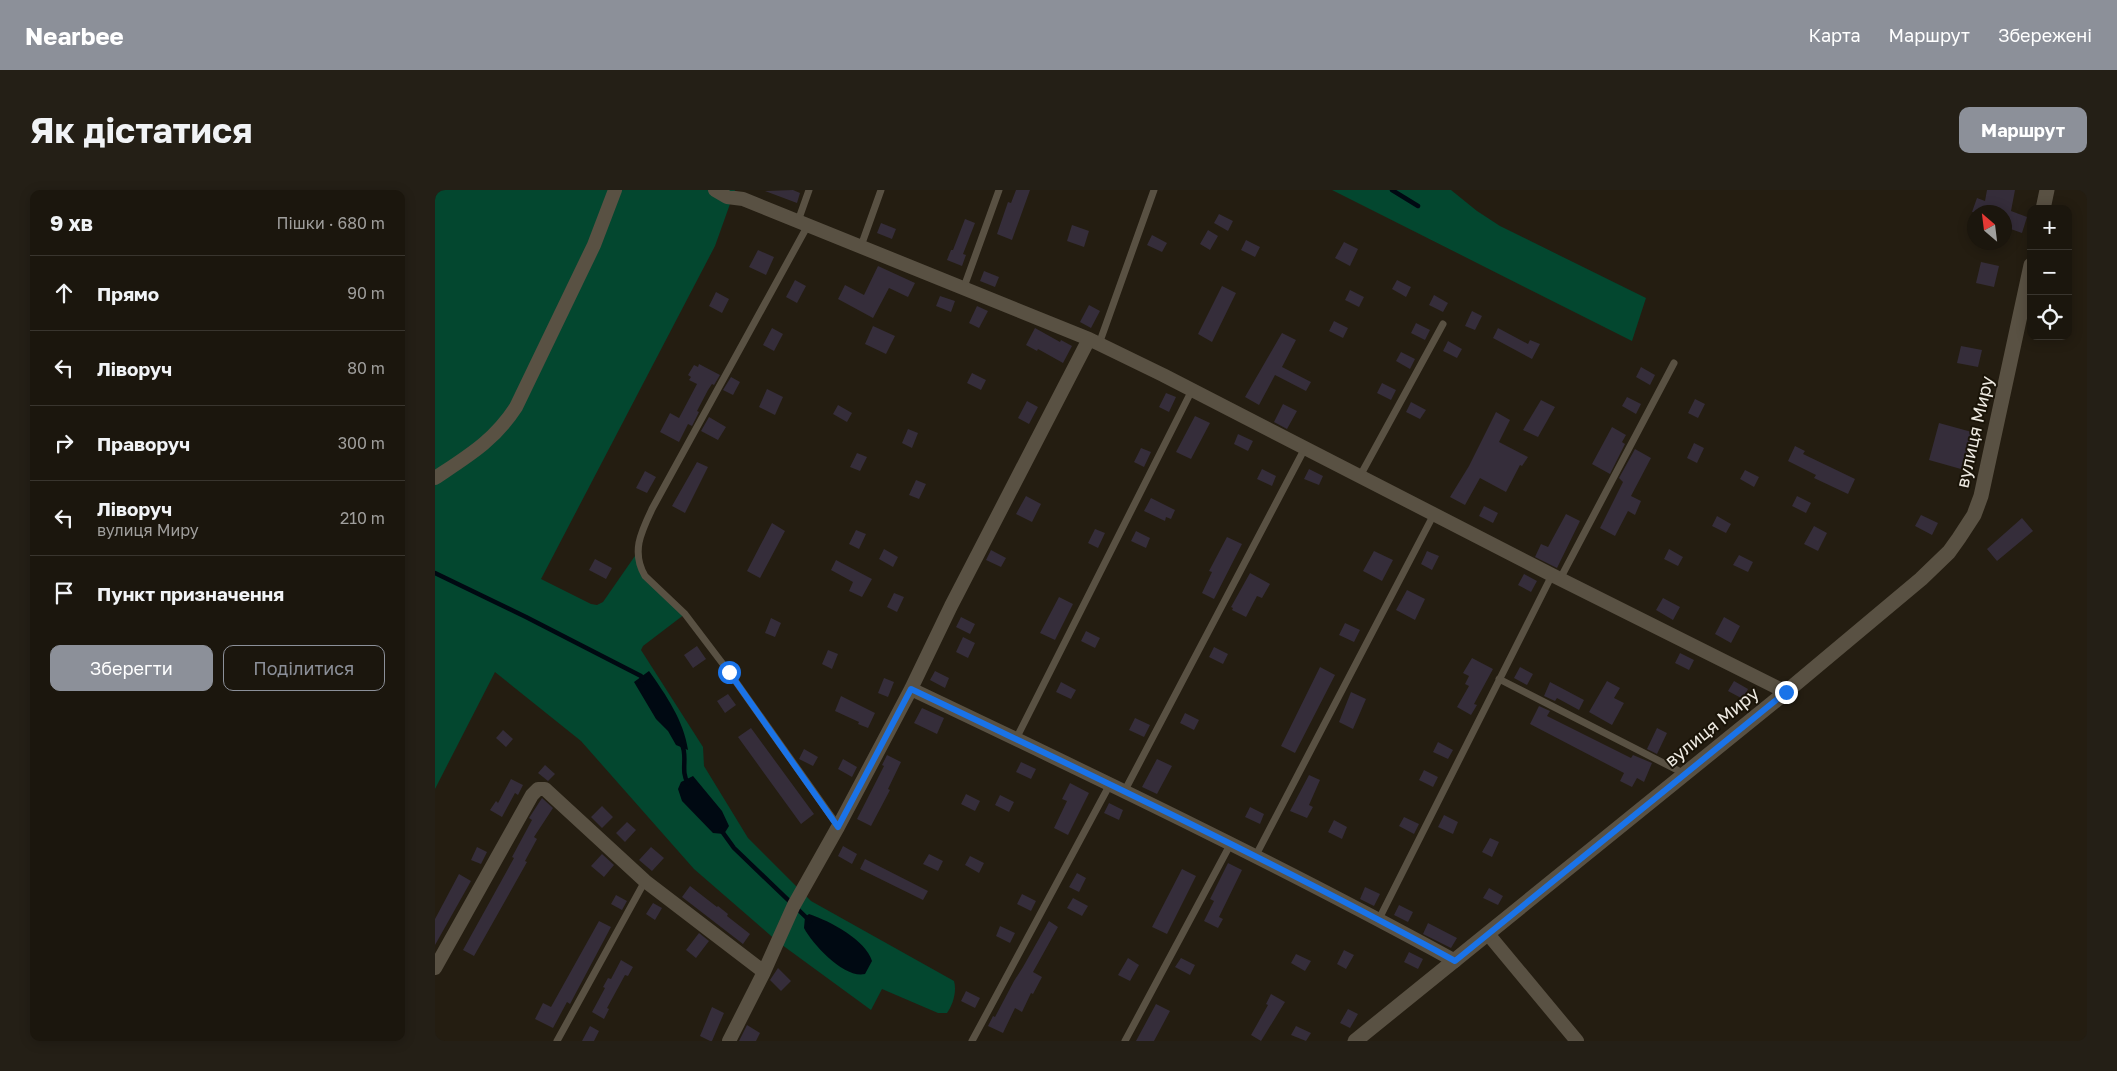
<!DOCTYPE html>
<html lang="uk">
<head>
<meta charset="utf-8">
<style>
	:root { --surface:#1b160d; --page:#241f16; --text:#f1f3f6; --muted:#a09f9d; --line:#39352e; --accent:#8c9099 }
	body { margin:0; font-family:"Golos Text",sans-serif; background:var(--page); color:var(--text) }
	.controls { position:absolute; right:15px; top:15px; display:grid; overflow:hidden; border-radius:10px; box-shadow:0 2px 12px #0003 }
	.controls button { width:45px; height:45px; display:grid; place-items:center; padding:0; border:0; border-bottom:1px solid var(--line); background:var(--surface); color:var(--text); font:25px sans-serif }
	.compass { position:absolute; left:1532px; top:15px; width:45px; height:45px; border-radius:50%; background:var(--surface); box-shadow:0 2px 12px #0003; rotate:332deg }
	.stop { position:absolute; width:15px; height:15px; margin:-11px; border:4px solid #1a73e8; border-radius:50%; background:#fff }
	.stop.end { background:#1a73e8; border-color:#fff; box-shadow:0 1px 5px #0008 }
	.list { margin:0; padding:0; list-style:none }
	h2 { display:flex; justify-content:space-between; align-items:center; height:65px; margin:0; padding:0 20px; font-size:21px }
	h2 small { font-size:16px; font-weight:400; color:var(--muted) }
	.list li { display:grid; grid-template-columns:32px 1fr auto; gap:15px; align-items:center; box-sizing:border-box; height:75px; padding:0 20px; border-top:1px solid var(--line) }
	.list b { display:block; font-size:19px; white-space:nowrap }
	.list p { margin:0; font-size:16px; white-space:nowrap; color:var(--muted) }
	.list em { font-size:16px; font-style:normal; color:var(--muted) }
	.actions { display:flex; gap:10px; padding:15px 20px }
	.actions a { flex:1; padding:11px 0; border:1px solid var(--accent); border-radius:10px; text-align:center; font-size:18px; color:var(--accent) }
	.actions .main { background:var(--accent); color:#fff }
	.icon { flex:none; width:28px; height:28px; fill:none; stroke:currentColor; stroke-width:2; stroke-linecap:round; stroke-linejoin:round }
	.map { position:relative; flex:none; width:1652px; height:851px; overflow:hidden; border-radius:10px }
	header { display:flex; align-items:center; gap:30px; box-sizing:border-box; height:70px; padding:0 25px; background:var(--accent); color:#fff }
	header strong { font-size:24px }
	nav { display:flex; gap:28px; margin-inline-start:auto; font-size:18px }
	.intro { display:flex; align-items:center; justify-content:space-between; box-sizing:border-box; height:120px; padding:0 30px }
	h1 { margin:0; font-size:35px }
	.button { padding:12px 22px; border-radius:10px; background:var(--accent); color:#fff; font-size:18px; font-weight:700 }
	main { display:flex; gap:30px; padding:0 30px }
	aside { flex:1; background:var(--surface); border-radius:10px; box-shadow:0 2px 12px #0003 }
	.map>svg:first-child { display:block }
</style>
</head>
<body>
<header>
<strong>Nearbee</strong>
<nav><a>Карта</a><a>Маршрут</a><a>Збережені</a></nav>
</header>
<div class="intro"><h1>Як дістатися</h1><a class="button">Маршрут</a></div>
<main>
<aside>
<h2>9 хв<small>Пішки · 680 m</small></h2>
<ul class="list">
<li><svg class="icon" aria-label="ahead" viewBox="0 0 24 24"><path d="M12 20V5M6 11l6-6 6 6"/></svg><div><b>Прямо</b></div><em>90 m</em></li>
<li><svg class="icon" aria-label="left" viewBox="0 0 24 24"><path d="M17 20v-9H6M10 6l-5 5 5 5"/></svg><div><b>Ліворуч</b></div><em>80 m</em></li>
<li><svg class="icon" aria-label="right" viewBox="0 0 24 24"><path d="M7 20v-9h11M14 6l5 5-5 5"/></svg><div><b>Праворуч</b></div><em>300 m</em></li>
<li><svg class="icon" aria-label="left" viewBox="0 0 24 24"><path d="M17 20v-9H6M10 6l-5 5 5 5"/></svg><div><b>Ліворуч</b><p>вулиця Миру</p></div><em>210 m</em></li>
<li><svg class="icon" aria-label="arrive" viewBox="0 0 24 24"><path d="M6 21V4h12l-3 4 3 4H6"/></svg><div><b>Пункт призначення</b></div></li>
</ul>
<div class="actions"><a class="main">Зберегти</a><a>Поділитися</a></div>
</aside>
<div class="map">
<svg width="1652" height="851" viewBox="0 0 1652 851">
	<rect width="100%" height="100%" fill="#241d11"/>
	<!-- green -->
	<path fill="#03472f" d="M0 0H300L280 56 106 389 156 414 162 415 168 412 202 363 206 378 250 424 208 456 206 460 268 557 269 576 313 648 376 711 519 791C522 801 518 815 512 823H503L447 799 436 820 343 752 259 679 146 551 60 482 0 599Z
		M897 0H1016L1042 21 1065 36 1211 108 1197 151Z"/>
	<!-- water -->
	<path fill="#000912" d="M214 481C231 505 249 531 253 560L241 555 233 541 221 529 199 492Z
		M258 586 287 621 294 636 289 644 278 643 247 611 243 599 246 592Z
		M374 724C395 731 431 750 437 771L430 784C410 789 378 755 369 738L370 727Z"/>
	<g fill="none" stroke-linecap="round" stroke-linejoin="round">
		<!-- stream -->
		<path stroke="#000912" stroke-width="4.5" d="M957 0 983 16
			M0 383 91 427 206 486 208 490
			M247 555C253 566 245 582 253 593
			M286 640 299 658 375 731"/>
	</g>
	<!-- building -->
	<path fill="#352d3a" d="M358 0 365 3 362 13 330 1Z
		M581 0H595L577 50 562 44 573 12 576 13Z
		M1552 0H1580L1576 21 1592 27 1587 43 1570 37V22H1537L1542 8 1550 11Z
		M784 24 798 31 793 41 779 33Z
		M530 29 540 33 528 64 531 65 527 76 512 70 516 60H518Z
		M446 33 461 39 457 49 442 43Z
		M637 35 654 41 649 57 632 51Z
		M773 40 783 46 775 60 765 54Z
		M717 45 732 53 727 62 712 55Z
		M811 50 825 57 820 67 806 60Z
		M909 52 923 59 915 76 900 68Z
		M323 60 339 67 331 85 314 77Z
		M1546 72 1564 76 1559 97 1541 93Z
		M443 76 480 93 473 107 454 98 438 128 403 109 410 95 429 105Z
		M549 81 564 87 560 97 545 91Z
		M360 90 371 96 362 113 351 107Z
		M962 90 976 97 971 107 957 99Z
		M787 96 801 103 777 152 763 144Z
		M915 100 929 107 924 117 910 110Z
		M281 102 294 109 287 123 274 116Z
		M999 105 1013 113 1008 122 994 115Z
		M505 106 520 111 516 122 501 116Z
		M654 115 665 121 656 138 645 132Z
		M542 116 553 121 544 138 534 133Z
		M1037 121 1047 126 1040 140 1030 136Z
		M899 131 913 138 908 148 894 141Z
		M981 133 995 140 990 150 976 143Z
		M438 136 460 146 451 164 430 154Z
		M337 138 348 144 339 161 328 155Z
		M600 138 625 152 626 150 637 156 628 173 603 159 602 161 591 155Z
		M1063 138 1093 154 1095 150 1105 154 1097 169 1058 148Z
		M847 143 861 150 847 177 876 192 871 201 840 185 824 215 810 207Z
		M1013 151 1027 159 1022 168 1008 161Z
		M1526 156 1547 160 1543 177 1522 173Z
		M966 162 980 169 975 179 961 171Z
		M264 174 285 185 279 195 277 194 273 200 262 221 264 222 257 236 253 234 244 252 225 242 235 223 244 228 262 194 254 190 256 187 253 185 259 175 263 177Z
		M1206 177 1220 185 1215 195 1201 187Z
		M537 183 551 190 546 200 532 193Z
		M296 187 305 192 298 205 288 200Z
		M947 193 961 200 956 210 942 203Z
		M332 199 348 207 340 225 324 217Z
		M731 203 741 207 734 222 724 217Z
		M1192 207 1206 214 1201 224 1187 216Z
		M1260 209 1270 214 1263 228 1253 223Z
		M1106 210 1120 217 1103 247 1088 240Z
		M592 211 603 217 594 234 583 228Z
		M976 212 991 220 985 229 971 222Z
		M848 214 862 221 852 239 839 232Z
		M403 215 417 223 412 232 398 224Z
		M1061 222 1075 230 1064 252 1093 267 1087 276 1085 275 1071 302 1045 288 1030 315 1015 307 1034 276Z
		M760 226 775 233 756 269 741 262Z
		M274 227 291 237 283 250 266 241Z
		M1504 233 1544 244 1533 281 1494 270Z
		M1177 237 1191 245 1187 252 1190 254 1175 284 1157 274Z
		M473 239 483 243 477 258 467 253Z
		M803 244 818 251 813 261 799 254Z
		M1259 253 1269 258 1262 273 1252 268Z
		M1360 256 1370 261 1368 264 1420 289 1413 304 1379 288 1381 285 1353 271Z
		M706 258 716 262 709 277 699 272Z
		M1200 259 1216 268 1196 306 1206 311 1200 325 1193 321 1180 346 1165 338 1188 292 1184 288Z
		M422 263 432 267 425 281 415 277Z
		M262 272 273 277 250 323 237 316Z
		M827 279 841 286 837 296 822 289Z
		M874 279 888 286 884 295 869 289Z
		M1310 280 1324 287 1319 297 1305 289Z
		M210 281 221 287 212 303 201 298Z
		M481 290 491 294 484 309 474 305Z
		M591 306 606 314 597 332 581 324Z
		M1362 306 1376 313 1371 323 1357 316Z
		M716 308 740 320 736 329 731 327 730 331 709 321Z
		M1049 316 1063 323 1058 333 1044 326Z
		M1131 324 1145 331 1122 378 1100 367 1106 354 1113 357Z
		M1486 325 1503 333 1497 345 1480 336Z
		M1282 326 1296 334 1291 343 1277 336Z
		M1587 328 1598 341 1562 371 1552 359Z
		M337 333 350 341 325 388 312 381Z
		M1379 336 1392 343 1383 361 1369 354Z
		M660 339 670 343 663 358 653 353Z
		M421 340 431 344 424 359 414 354Z
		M701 341 715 348 711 358 696 351Z
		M792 347 807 354 779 409 767 403 777 382 774 381Z
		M449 359 463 367 458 377 444 369Z
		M1234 359 1248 367 1243 376 1229 369Z
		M556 360 571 368 566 377 551 370Z
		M939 361 958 370 947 391 928 381Z
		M992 361 1004 366 997 380 986 374Z
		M1304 365 1318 372 1313 382 1298 375Z
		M160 369 177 378 171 389 154 380Z
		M401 370 437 389 427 407 414 401 418 392 396 380Z
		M815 383 835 394 827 408 822 406 811 427 797 420 798 418 796 417Z
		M1089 384 1102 391 1096 402 1083 395Z
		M972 400 990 409 980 430 961 420Z
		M459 403 469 407 462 422 452 417Z
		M624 407 638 414 620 450 605 443Z
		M1228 408 1245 417 1238 430 1221 420Z
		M526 427 540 434 535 444 521 437Z
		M1289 427 1305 436 1296 453 1280 444Z
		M336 428 346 433 340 447 330 443Z
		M910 433 925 440 919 452 904 445Z
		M651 441 665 448 660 458 646 451Z
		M528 447 540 453 533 468 521 462Z
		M262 456 271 469 258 478 249 465Z
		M779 457 793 464 788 474 774 467Z
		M393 460 403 464 397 479 387 474Z
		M1245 463 1259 470 1254 480 1240 473Z
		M1037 468 1058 479 1039 514 1042 515 1036 525 1022 517 1034 496 1030 494 1034 486 1028 483Z
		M885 477 900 485 860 563 846 556Z
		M1085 477 1098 484 1092 495 1079 488Z
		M500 481 514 488 510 498 495 490Z
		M449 488 459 492 453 507 443 503Z
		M1172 491 1185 498 1179 508 1189 513 1177 535 1154 522Z
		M1299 491 1313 499 1308 509 1293 501Z
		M626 492 641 500 636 509 621 502Z
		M1115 492 1149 510 1144 520 1122 508 1120 511 1109 506Z
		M916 502 931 509 918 539 904 532Z
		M293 504 301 515 290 523 282 511Z
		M406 506 440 523 433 538 423 534 424 532 400 521Z
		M1104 516 1115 521 1112 526 1196 568 1198 565 1217 573 1209 592 1202 588 1197 597 1185 591 1189 583 1095 534Z
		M487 518 509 528 502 544 479 533Z
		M750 523 764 530 759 540 745 533Z
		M700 528 715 535 709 547 694 540Z
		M316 538 379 624 366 634 303 547Z
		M1222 538 1232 543 1222 564 1212 559Z
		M68 540 78 549 71 557 61 548Z
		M1003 552 1018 560 1013 569 998 562Z
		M369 559 383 567 378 576 364 569Z
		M452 565 466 572 453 599 455 600 436 636 422 629 449 576 447 575Z
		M408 569 422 577 417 587 403 579Z
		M722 569 737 576 722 604 707 597Z
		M586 572 601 579 596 589 581 582Z
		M110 575 120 584 113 591 103 583Z
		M989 580 1003 587 998 597 984 590Z
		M874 585 885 590 874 615 878 617 872 628 855 621Z
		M76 589 88 595 83 605 80 603 67 627 55 620 61 611 63 613Z
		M635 593 654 603 633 645 619 638 632 611 627 609Z
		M531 604 545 611 540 621 526 614Z
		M565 605 579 612 574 622 560 615Z
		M107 608 118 618 99 647 102 649 90 671 92 672 39 766 28 760 79 668 77 667 97 630 94 628Z
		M674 613 688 620 684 630 669 623Z
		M167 616 178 627 167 638 156 627Z
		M815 617 829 624 825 634 810 627Z
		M1009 625 1023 632 1018 644 1003 637Z
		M969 627 984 634 979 644 964 636Z
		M899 630 912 637 907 649 893 642Z
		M192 632 201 640 190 652 181 643Z
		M1055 648 1064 652 1057 667 1047 662Z
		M408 656 422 664 417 674 403 666Z
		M42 657 52 662 46 674 36 670Z
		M216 657 229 668 217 681 204 670Z
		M167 664 179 675 169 687 156 676Z
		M494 664 508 671 503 681 488 674Z
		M535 666 549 673 544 683 530 675Z
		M430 669 493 701 488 710 425 679Z
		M793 673 807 680 784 727 788 729 783 738 769 731 779 711 775 709Z
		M747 679 761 686 732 744 717 737Z
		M642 683 651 688 644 702 634 697Z
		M24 684 36 691 0 755V729Z
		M255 696 282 717 283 716 293 724 292 726 315 744 308 754 247 707Z
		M930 697 945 704 939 716 925 709Z
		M1054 698 1068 706 1063 715 1048 708Z
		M587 704 601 711 596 721 582 714Z
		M181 705 192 711 187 720 176 714Z
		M638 708 653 716 647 726 632 718Z
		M218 713 227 718 220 730 211 724Z
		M964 715 978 722 973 732 959 725Z
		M164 731 176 737 135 814 132 812 118 838 100 829 108 813 116 817Z
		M614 731 623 737 598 782 607 787 598 804 596 803 587 822 580 818 568 843 553 836 558 826 560 827 579 791 588 777Z
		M993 733 1022 748 1016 758 988 744Z
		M565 736 580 743 575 753 561 746Z
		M264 743 274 751 261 768 251 760Z
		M909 760 919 765 911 779 902 774Z
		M974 762 988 769 983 779 969 772Z
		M861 764 876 771 870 781 856 773Z
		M693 768 704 775 695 791 683 785Z
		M746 768 760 775 755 785 740 777Z
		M186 770 198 777 193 786 190 785 172 818 174 819 169 829 157 822 170 798 168 797 173 788 176 789Z
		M343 778 356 791 346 801 335 790Z
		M531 801 545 808 540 818 526 811Z
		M836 804 850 812 826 851 816 845 833 815 831 814Z
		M721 814 735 821 719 851H701Z
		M277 817 289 823 277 851H275L265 846Z
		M913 819 923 824 915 838 905 833Z
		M312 835 325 843 321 851H304Z
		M155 836 164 841 159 851H147Z
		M861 836 876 843 871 851 856 845Z"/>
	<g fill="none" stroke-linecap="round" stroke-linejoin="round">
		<!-- service -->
		<path stroke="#595143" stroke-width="7" d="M363 31 374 0
			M373 35 217 319C206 342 196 362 210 386L250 424 294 482 403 636
			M426 56 446 0
			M529 97 564 0
			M664 154 719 0
			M925 286 1008 134
			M1125 389 1239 173
			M1064 489 1250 584
			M581 549 757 200
			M689 602 870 258
			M820 667 999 324
			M944 729 1117 385
			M122 851 210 691
			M537 851 674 596
			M690 851 795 655"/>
		<!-- minor -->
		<path stroke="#595143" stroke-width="14" d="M280 0 292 7 308 9 654 149 728 185 1117 385 1351 502
			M0 288C33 266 59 251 81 217L159 55 180 0
			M476 499C659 586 843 674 1020 771
			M1053 744 1142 851
			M0 778 97 605 103 599H110L210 691 329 782
			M294 851 329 782 359 715 403 637 476 499 516 416 654 149"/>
		<!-- tertiary -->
		<path stroke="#595143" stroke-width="15" d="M1608 19 1612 0
			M920 851 1351 502 1486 389 1514 362 1524 348 1539 325 1546 306 1596 75"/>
	</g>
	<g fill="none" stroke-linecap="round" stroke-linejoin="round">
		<!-- route -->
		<path stroke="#1a73e8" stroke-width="6" d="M294 482 403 637 476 499C659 586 843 674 1020 771L1351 502"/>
	</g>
	<g text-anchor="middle" stroke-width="4" stroke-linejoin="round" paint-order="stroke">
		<!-- street labels -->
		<g font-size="18" fill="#eeeae2" stroke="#1a1408">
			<text transform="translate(1540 242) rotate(-77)" y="6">вулиця Миру</text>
			<text transform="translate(1277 537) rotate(-39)" y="6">вулиця Миру</text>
		</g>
	</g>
</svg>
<div class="controls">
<button>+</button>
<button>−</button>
<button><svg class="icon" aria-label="locate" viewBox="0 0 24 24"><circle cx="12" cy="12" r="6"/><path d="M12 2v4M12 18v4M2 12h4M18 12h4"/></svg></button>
</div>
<svg class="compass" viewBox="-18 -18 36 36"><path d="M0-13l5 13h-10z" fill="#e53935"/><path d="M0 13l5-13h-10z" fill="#a09f9d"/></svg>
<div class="stop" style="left:294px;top:482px"></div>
<div class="stop end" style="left:1351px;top:502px"></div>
</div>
</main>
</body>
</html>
